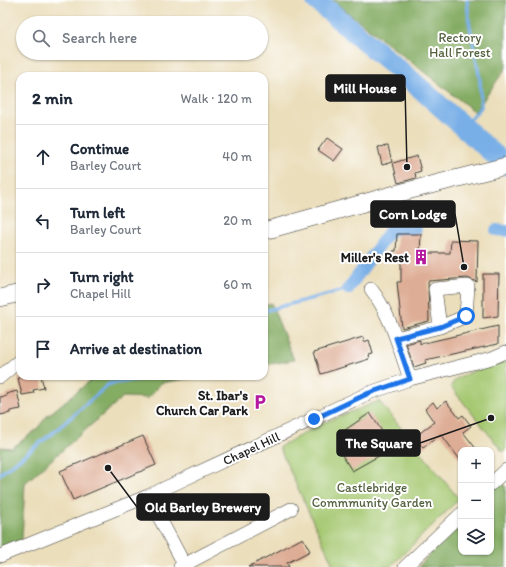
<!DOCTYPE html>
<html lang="en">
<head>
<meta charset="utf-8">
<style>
	:root { --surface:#fff; --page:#f6f6f7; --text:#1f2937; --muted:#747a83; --line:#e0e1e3 }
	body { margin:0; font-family:Itim,sans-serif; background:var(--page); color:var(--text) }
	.controls { position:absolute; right:12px; bottom:12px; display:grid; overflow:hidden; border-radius:8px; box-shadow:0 1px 3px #0004 }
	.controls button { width:36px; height:36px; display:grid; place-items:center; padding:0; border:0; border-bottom:1px solid var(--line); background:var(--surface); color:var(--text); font:20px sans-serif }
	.stop { position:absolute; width:12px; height:12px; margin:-9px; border:3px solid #1a73e8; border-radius:50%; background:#fff }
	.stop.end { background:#1a73e8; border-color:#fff; box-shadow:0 1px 4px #0008 }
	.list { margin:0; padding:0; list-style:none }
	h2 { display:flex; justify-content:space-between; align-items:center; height:52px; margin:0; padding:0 16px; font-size:17px }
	h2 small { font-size:13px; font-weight:400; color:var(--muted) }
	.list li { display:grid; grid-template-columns:26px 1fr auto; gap:12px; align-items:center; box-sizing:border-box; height:64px; padding:0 16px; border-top:1px solid var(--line) }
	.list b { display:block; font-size:15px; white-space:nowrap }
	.list p { margin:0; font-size:13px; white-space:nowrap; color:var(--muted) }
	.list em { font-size:13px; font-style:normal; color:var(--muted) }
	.icon { flex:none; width:22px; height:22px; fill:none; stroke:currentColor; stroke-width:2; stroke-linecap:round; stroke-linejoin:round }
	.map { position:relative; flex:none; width:506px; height:567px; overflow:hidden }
	.search { position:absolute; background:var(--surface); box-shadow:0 1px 3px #0004; left:16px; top:16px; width:252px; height:44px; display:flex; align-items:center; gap:10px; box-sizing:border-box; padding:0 14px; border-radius:22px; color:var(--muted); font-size:15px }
	.panel { position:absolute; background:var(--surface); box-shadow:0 1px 3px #0004; left:16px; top:72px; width:252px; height:308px; border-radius:12px }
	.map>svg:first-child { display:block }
</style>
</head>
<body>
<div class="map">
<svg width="506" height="567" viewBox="0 0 506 567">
	<rect width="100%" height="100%" fill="#fff"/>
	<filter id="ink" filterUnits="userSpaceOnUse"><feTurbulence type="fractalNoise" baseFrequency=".025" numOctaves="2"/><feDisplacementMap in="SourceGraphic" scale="8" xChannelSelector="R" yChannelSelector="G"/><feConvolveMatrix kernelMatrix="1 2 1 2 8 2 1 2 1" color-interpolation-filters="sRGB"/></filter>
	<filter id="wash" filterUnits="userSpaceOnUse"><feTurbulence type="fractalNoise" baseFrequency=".012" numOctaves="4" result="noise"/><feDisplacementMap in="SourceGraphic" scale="16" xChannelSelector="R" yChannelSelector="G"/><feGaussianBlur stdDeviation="0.9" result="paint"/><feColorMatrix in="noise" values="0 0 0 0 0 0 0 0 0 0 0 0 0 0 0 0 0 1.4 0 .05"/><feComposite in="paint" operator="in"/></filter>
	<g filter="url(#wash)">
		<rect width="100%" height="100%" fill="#ebdebb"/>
		<!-- green -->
		<path fill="#a5c871" stroke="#607246" d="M506 358V449L503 452 451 387 452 384 457 378Z
			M379 401 459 499 390 567H334L279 447 325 422Z"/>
		<!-- forest -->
		<path fill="#84ac63" stroke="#506440" d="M332 0H506V68L475 112Z
			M271 303 294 360 264 365V305Z
			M96 376H203L161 383 148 398 123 397 25 483 22 540 0 547V447L12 448 36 430 47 416Z
			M500 482 506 487 505 500 506 501V567H418L461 522V552H491V491Z"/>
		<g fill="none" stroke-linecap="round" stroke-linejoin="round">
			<!-- stream -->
			<path stroke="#78afe7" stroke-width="3.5" d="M463 128 481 107 480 80 469 21 467 0
				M264 311 348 289
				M0 474 54 432 109 384 158 376"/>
			<!-- canal -->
			<path stroke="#78afe7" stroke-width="12" d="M496 230 506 231
				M348 289 391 229H416"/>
			<!-- river -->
			<path stroke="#78afe7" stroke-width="21" d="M316 0 411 80 506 165"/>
		</g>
		<g id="blocks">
			<!-- building -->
			<path fill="#dead95" d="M327 138 343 149 334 161 318 150Z
				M388 146 392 162 382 165 378 147Z
				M417 156 421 171 415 173 416 178 398 183 393 163Z
				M397 234H421L420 253H450L451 240 478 241 477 282 467 278 428 281 429 321 402 328 397 282H401V261H392L393 251H396Z
				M483 274H499L498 316 483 318Z
				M498 326V344L425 360 426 363 414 367 406 344 420 340V344Z
				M363 337 364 342 369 340 373 354 368 355 369 359 321 374 314 352Z
				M27 376H41L44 388 33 390 34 393 22 395 18 378Z
				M17 391 21 409 10 411V413L0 415V397L7 396 6 394Z
				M446 401 459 418 463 415 471 426 463 432 477 450H461V461L441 434 423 448 415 437 434 422 425 409 433 402 437 408Z
				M370 413 393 448 352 471 342 455 355 447 345 430Z
				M143 436 156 465 73 500 60 471Z
				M303 538 310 551 287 563 289 567H248Z"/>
		</g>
	</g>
	<g filter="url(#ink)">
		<use href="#blocks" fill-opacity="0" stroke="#3b3934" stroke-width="1"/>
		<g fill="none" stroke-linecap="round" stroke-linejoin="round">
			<defs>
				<path id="minor" d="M371 289C391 315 399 348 410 379
					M396 338 440 327 466 316 468 286 435 289 440 327
					M0 377 20 360
					M491 484 506 470
					M148 496 184 564
					M0 556 148 496 369 393 410 379 492 358 506 352
					M180 567 291 509
					M405 567 461 514"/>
				<path id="major" d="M264 231 399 193 506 166
					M0 298 20 293"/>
			</defs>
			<!-- minor casing -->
			<use href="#minor" stroke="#3b3934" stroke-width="14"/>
			<!-- major casing -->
			<use href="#major" stroke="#3b3934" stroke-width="18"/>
			<!-- minor -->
			<use href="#minor" stroke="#fff" stroke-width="13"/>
			<!-- major -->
			<use href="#major" stroke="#fff" stroke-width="17"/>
		</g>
	</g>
	<g fill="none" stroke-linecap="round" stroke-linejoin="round" filter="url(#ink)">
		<!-- route -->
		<path stroke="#1a73e8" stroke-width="5" d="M314 419 369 393 410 379 396 338 440 327 466 316"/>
	</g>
	<!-- icons -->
	<defs>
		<symbol id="building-bare" viewBox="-9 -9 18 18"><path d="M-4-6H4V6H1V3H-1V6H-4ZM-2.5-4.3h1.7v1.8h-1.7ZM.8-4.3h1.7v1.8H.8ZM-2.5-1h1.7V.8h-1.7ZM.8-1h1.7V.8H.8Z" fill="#b5179e" stroke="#fff" stroke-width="2.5" paint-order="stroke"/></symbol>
		<symbol id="parking-bare" viewBox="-9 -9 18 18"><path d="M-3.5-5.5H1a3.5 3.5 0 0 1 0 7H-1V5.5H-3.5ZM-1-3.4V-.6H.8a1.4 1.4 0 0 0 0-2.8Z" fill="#b5179e" stroke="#fff" stroke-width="2.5" paint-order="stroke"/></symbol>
	</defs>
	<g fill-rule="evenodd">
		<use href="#building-bare" x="410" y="246" width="22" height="22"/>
		<use href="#parking-bare" x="249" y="391" width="22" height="22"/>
	</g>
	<g text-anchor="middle" stroke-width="4" stroke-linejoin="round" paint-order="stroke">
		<!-- park labels -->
		<g font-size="13" fill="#53613e" stroke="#fff">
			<text x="460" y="42">Rectory<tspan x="460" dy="15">Hall Forest</tspan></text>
			<text x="372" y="492">Castlebridge<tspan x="372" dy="15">Commmunity Garden</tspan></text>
		</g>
		<!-- poi labels -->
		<g font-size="13" font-weight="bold" fill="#1c1c1c" stroke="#fff" text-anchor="end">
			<text x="409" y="262">Miller's Rest</text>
			<text x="248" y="400">St. Ibar's<tspan x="248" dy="15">Church Car Park</tspan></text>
		</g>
		<!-- street labels -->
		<g font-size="13" fill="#1c1c1c" stroke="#fff">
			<text transform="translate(251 448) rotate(-25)" y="5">Chapel Hill</text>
		</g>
	</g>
	<!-- callouts -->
	<path fill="none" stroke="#1c1c1c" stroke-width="1.5" d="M407 167L405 88M464 267L455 214M491 418L420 443M108 468L137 507"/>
	<g fill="#1c1c1c" stroke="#fff" stroke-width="1.5">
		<circle cx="407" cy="167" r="4"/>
		<circle cx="464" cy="267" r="4"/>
		<circle cx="491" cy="418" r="4"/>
		<circle cx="108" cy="468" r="4"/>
	</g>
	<g fill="#1c1c1c" stroke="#1c1c1c" stroke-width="1.5">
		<rect x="326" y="75" width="79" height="26" rx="4"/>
		<rect x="371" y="201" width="84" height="26" rx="4"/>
		<rect x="337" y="430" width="83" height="26" rx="4"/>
		<rect x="137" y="494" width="132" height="26" rx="4"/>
	</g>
	<g font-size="14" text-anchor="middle" font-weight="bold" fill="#fff">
		<text x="365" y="93">Mill House</text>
		<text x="413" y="219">Corn Lodge</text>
		<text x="379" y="448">The Square</text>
		<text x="203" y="512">Old Barley Brewery</text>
	</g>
</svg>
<div class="controls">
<button>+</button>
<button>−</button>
<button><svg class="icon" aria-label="layers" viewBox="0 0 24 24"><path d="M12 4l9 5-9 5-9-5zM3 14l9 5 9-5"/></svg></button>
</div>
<div class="stop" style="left:466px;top:316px"></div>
<div class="stop end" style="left:314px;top:419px"></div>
<div class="search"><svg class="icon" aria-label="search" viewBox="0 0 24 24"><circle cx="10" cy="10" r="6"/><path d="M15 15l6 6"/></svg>Search here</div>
<section class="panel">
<h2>2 min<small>Walk · 120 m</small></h2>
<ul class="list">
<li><svg class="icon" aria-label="ahead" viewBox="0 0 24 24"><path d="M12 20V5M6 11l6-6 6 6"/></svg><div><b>Continue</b><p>Barley Court</p></div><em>40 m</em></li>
<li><svg class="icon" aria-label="left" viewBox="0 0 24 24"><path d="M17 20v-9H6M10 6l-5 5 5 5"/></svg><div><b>Turn left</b><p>Barley Court</p></div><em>20 m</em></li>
<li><svg class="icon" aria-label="right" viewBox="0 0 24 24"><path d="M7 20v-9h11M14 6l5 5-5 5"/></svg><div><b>Turn right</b><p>Chapel Hill</p></div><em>60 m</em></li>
<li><svg class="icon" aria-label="arrive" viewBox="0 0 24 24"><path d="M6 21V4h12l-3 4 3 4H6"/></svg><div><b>Arrive at destination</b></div></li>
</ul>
</section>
</div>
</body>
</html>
